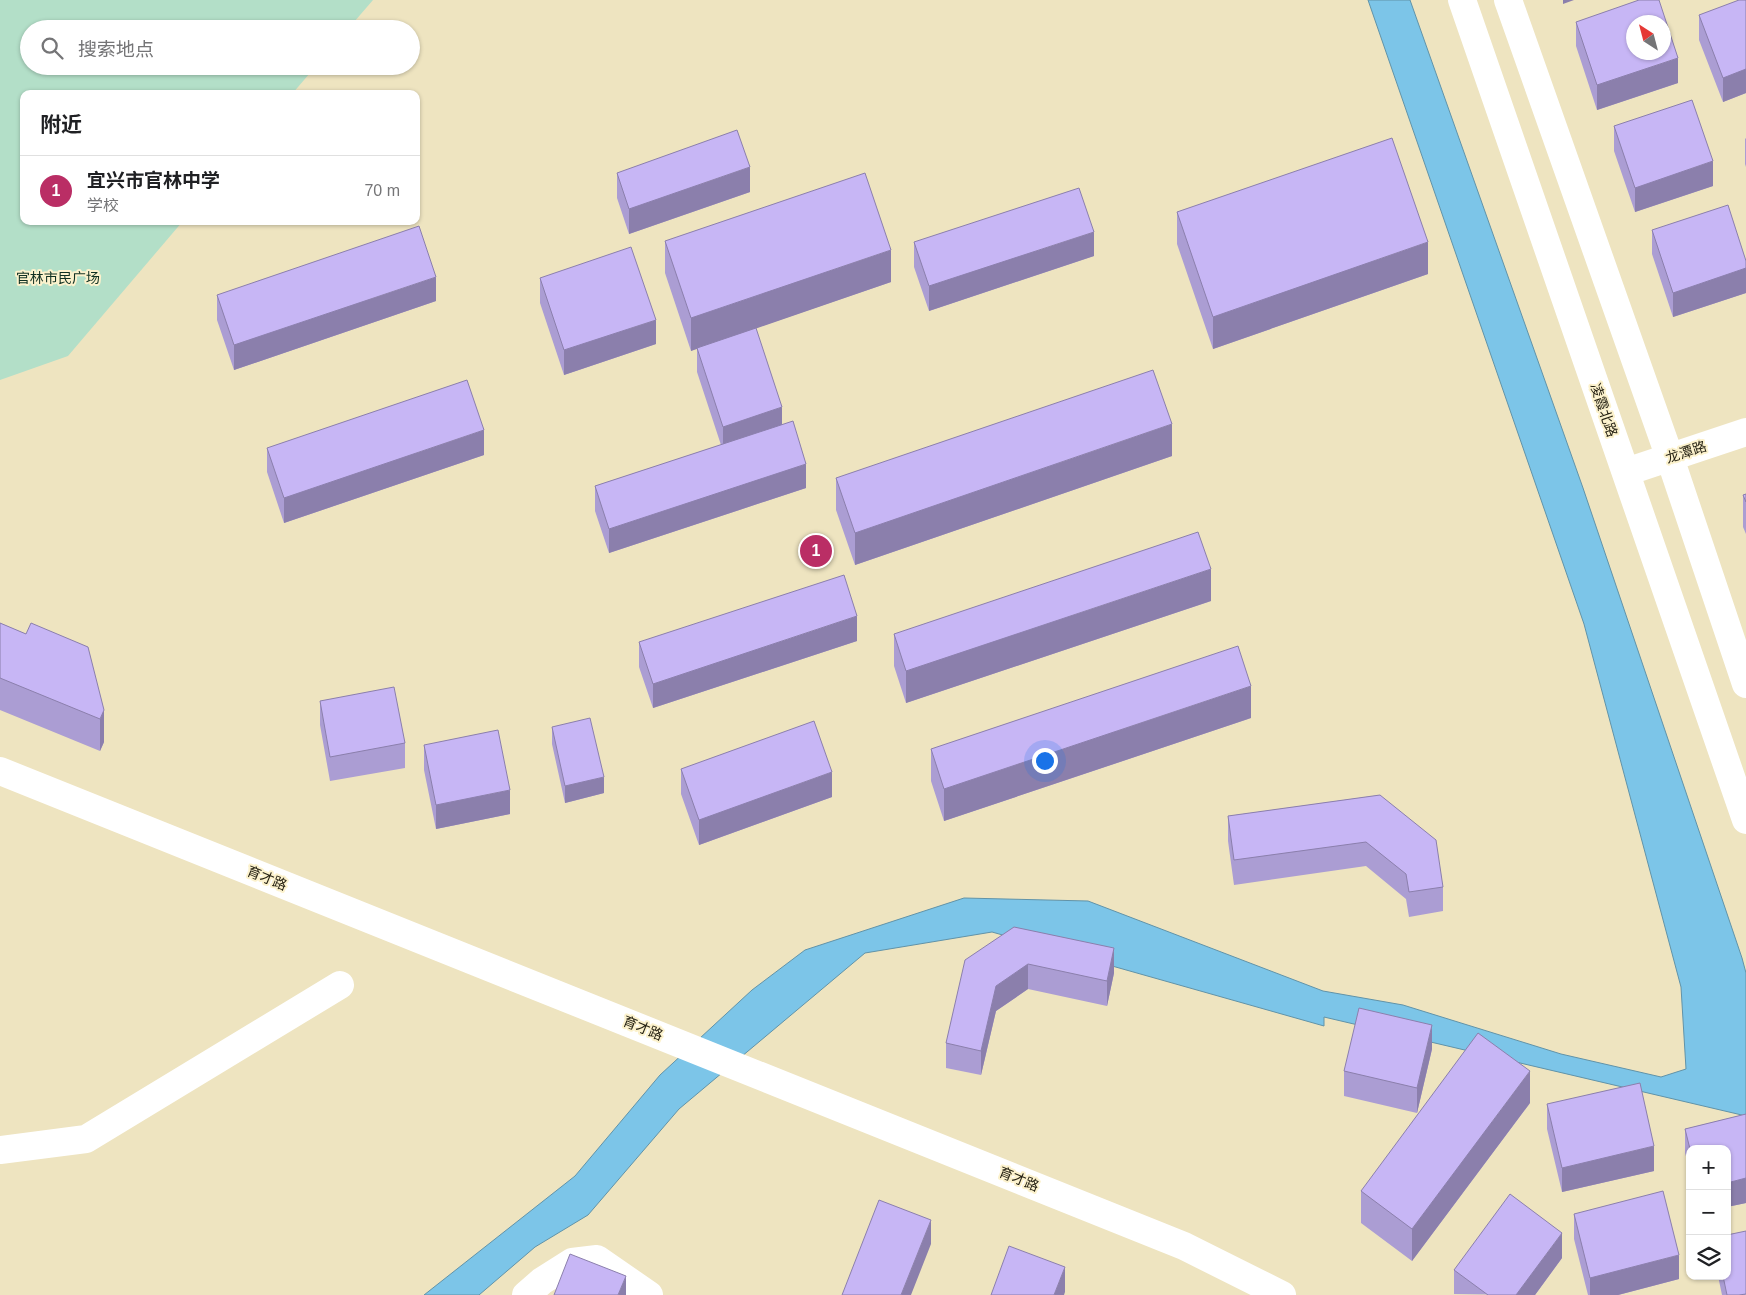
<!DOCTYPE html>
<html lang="zh">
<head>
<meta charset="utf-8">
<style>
	:root { --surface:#fff; --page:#f6f6f6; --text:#202124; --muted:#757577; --line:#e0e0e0; --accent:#ba2e65 }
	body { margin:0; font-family:Helvetica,"Noto Sans SC",sans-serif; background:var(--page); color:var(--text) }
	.controls { position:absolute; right:15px; bottom:15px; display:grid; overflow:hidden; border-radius:10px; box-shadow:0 1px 4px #0004 }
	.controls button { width:45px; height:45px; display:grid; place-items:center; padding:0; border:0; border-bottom:1px solid var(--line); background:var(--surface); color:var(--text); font:25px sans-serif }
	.compass { position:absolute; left:1626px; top:15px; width:45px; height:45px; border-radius:50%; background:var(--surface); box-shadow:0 1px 4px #0004; rotate:324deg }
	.you { position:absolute; left:1044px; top:760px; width:18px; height:18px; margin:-12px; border:4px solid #fff; border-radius:50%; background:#1a73e8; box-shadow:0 0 0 8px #1a73e833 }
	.badge { display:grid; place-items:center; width:32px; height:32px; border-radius:50%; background:var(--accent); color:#fff; font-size:16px; font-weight:700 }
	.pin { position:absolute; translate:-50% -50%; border:2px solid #fff; box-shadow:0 1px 5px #0006 }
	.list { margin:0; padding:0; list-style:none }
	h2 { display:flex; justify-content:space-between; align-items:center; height:65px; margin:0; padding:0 20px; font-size:21px }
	h2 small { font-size:16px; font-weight:400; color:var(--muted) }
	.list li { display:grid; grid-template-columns:32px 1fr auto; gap:15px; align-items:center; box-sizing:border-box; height:70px; padding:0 20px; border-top:1px solid var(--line) }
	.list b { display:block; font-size:19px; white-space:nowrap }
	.list p { margin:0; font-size:16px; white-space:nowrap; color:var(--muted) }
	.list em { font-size:16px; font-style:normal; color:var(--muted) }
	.icon { flex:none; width:28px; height:28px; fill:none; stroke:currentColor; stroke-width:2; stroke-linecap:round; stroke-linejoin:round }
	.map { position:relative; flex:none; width:1746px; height:1295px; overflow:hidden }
	.search { position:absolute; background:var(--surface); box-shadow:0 1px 4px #0004; left:20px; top:20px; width:400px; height:55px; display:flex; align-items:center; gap:12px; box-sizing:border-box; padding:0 18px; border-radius:28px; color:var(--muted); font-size:19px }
	.panel { position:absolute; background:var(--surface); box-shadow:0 1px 4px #0004; left:20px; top:90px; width:400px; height:135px; border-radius:10px }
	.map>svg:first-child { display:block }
</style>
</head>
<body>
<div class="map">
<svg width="1746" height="1295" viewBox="0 0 1746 1295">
	<rect width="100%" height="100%" fill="#eee4c0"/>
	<!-- green -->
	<path fill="#b3dfc8" d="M0 0H373L348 29H29V66H316L292 94H24V221H183L68 356 0 380Z"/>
	<!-- water -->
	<path fill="#7cc5e8" stroke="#6193a8" d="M1368 0H1410L1583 488 1742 958 1746 973V1116L1324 1017V1026L992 932 865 953 679 1109 588 1215 535 1247 479 1295H424L575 1176 660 1075 752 990 805 950 964 898 1088 901 1323 991 1403 1005 1561 1054 1661 1077 1686 1069 1681 987 1584 624Z"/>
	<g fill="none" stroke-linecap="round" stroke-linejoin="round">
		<!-- minor -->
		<path stroke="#fff" stroke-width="28" d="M1462 0 1746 820
			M1508 0 1670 458 1746 684
			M1626 472 1746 432
			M0 771 1184 1246 1282 1295
			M0 1150 86 1139 340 985
			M526 1295 542 1281 572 1262 597 1259 649 1295"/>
	</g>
	<!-- wall -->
	<path fill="#ab9dd3" d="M1746 0V93L1723 102 1699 40V15Z
		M1576 22 1678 83 1597 110 1576 46Z
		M1614 126 1713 186 1635 212 1614 151Z
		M1746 138V167L1745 164V139Z
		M617 173 750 192 629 234 617 198Z
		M1177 212 1428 274 1213 349 1177 244Z
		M1652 230 1746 261V293L1673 317 1652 254Z
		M665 241 891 282 756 328 782 424 806 488 609 553 595 511V486L721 445 697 372V348L691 351 665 273Z
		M914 242 1094 256 929 311 914 267Z
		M540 278 656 344 564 375 540 303Z
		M217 295 436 301 234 370 217 320Z
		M267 448 484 455 284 523 267 472Z
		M1172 456 855 565 836 510V478Z
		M1746 494V534L1743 527V495Z
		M1211 601 906 703 894 666V634Z
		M0 623 26 634 88 647 104 742 100 751 0 710Z
		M857 641 653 708 639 667V642Z
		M320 701 405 743V768L330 781 320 725Z
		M1251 718 944 821 931 781V749Z
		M552 727 604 793 565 803 552 744Z
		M424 745 510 814 436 829 424 770Z
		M681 769 832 797 699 845 681 794Z
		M1380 795 1443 887V911L1409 917 1406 899 1366 866 1234 885 1228 841V816Z
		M1014 927 1114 973 1107 1006 1028 989 996 1011 981 1075 946 1068V1043Z
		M1432 1049 1417 1113 1344 1096V1071Z
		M1530 1103 1412 1261 1361 1223V1191Z
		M1547 1104 1654 1171 1562 1192 1547 1129Z
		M1746 1114V1203L1727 1207V1149H1690V1171L1685 1153V1129Z
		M1574 1214 1679 1279 1618 1295H1588L1574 1239Z
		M1562 1258 1535 1295 1454 1294V1270Z
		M1718 1276H1727L1746 1295H1722Z"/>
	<!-- shaded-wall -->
	<path fill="#8b7fac" d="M1563 0H1574L1563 4Z
		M1678 58V83L1597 110V85Z
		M1746 69V93L1723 102V78Z
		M1713 161V186L1635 212V188Z
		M750 167V192L629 234V209Z
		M1094 232V256L929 311V286Z
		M1428 242V274L1213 349V317Z
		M891 250V282L691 351V318Z
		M1746 268V293L1673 317V293Z
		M436 277V301L234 370V345Z
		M656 320V344L564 375V350Z
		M782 407V432L723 452V427Z
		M1172 424V456L855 565V533Z
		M484 430V455L284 523V498Z
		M806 464V488L609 553V529Z
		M1211 569V601L906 703V671Z
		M857 616V641L653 708V684Z
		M1251 686V718L944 821V789Z
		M104 710V742L100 751V719Z
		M832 772V797L699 845V820Z
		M604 777V793L565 803V786Z
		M510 790V814L436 829V805Z
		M1114 948V973L1107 1006V981Z
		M1028 964V989L996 1011 981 1075V1051L996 986Z
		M1432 1025V1049L1417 1113V1088Z
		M1530 1071V1103L1412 1261V1229Z
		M1654 1146V1171L1562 1192V1168Z
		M1746 1178V1203L1727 1207V1183Z
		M931 1220V1244L911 1295H901Z
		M1562 1233V1258L1535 1295H1516Z
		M1679 1255V1279L1618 1295H1590V1278Z
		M1065 1267V1292L1064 1295H1054Z
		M626 1276V1295H618Z"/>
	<!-- building -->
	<path fill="#c7b6f5" stroke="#8b7fac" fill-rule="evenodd" d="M1639 0H1659L1678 58 1597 85 1576 22ZM1634 22H1664V52H1634Z
		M1739 0H1746V69L1723 78 1699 15Z
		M1692 100 1713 161 1635 188 1614 126Z
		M737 130 750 167 629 209 617 173Z
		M1392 138 1428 242 1213 317 1177 212Z
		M865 173 891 250 691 318 665 241Z
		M1079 188 1094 232 929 286 914 242Z
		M1728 205 1746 261V268L1673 293 1652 230Z
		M419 226 436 277 234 345 217 295Z
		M631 247 656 320 564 350 540 278Z
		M756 328 782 407 723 427 697 348Z
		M1153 370 1172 424 855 533 836 478Z
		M467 380 484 430 284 498 267 448Z
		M793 421 806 464 609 529 595 486Z
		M1746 494V502L1743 495Z
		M1198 532 1211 569 906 671 894 634Z
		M844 575 857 616 653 684 639 642Z
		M0 623 26 634 31 623 88 647 104 710 100 719 0 678Z
		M1238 646 1251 686 944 789 931 749Z
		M394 687 405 743 330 757 320 701Z
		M590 718 604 777 565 786 552 727Z
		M814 721 832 772 699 820 681 769Z
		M498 730 510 790 436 805 424 745Z
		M1380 795 1436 840 1443 887 1409 892 1406 874 1366 842 1234 860 1228 816Z
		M1014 927 1114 948 1107 981 1028 964 996 986 981 1051 946 1043 965 960Z
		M1359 1008 1432 1025 1417 1088 1344 1071Z
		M1478 1033 1530 1071 1412 1229 1361 1191Z
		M1640 1083 1654 1146 1562 1168 1547 1104Z
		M1746 1114V1178L1727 1183V1149H1690L1685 1129Z
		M1663 1191 1679 1255 1590 1278 1574 1214Z
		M1510 1194 1562 1233 1516 1295H1488L1454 1270Z
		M879 1200 931 1220 901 1295H842Z
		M1746 1231V1294L1739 1295H1727L1723 1276H1727V1235Z
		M1009 1246 1065 1267 1054 1295H991Z
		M570 1254 626 1276 618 1295H554Z"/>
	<g text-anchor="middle" stroke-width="4" stroke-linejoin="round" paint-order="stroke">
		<!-- park labels -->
		<g font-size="14" fill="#0f3022" stroke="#fcf2cd">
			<text x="58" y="283">官林市民广场</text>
		</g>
		<!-- street labels -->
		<g font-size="14" fill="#231f11" stroke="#fcf2cd">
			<text transform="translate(1604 410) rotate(71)" y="5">凌霞北路</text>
			<text transform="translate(1686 452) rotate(-18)" y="5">龙潭路</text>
			<text transform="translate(267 878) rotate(22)" y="5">育才路</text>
			<text transform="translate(643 1028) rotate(22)" y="5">育才路</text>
			<text transform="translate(1019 1179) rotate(22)" y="5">育才路</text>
		</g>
	</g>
</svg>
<div class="controls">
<button>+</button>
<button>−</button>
<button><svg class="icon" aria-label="layers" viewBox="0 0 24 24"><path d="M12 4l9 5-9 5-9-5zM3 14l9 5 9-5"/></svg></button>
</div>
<svg class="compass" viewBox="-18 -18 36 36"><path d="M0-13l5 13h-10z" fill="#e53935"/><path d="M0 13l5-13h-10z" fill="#757577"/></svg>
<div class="you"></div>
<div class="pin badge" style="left:816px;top:551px">1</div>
<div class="search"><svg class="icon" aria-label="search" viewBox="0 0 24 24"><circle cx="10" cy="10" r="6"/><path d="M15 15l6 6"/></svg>搜索地点</div>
<section class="panel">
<h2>附近<small></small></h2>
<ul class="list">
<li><span class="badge">1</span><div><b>宜兴市官林中学</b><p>学校</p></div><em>70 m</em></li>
</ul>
</section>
</div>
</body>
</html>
